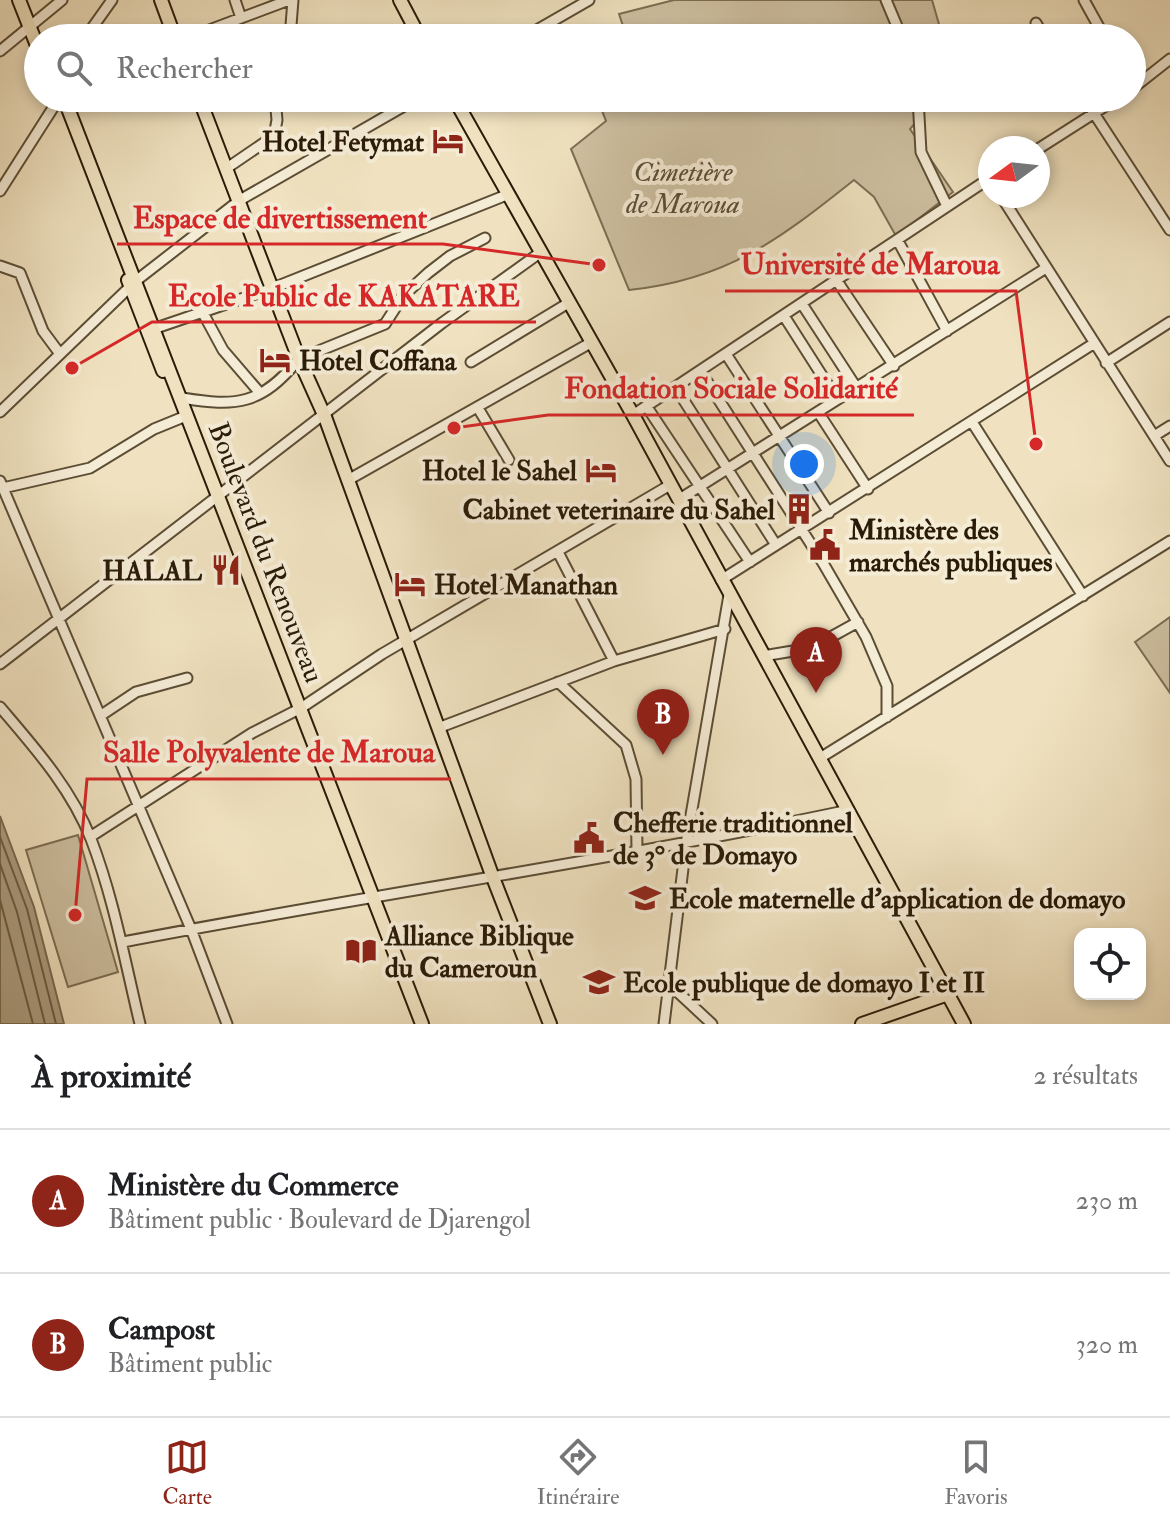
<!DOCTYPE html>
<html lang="fr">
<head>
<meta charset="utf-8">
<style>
	:root { --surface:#fff; --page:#f2f2f2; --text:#202124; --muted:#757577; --line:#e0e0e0; --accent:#8f2418 }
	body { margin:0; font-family:"IM FELL Double Pica",serif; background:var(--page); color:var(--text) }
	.controls { position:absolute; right:24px; bottom:24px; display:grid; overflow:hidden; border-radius:16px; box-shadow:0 4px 12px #0003 }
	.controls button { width:72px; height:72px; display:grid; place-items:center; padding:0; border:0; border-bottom:2px solid var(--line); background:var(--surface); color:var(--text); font:40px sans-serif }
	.compass { position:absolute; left:978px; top:136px; width:72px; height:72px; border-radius:50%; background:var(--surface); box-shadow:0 4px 12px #0003; rotate:255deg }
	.you { position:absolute; left:804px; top:464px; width:28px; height:28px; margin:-20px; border:6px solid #fff; border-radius:50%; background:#1a73e8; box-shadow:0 0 0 12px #1a73e833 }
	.badge { display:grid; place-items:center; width:52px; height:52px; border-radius:50%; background:var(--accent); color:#fff; font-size:26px; font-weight:700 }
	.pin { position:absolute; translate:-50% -66px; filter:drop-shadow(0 2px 4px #0008) }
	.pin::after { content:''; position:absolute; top:42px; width:28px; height:24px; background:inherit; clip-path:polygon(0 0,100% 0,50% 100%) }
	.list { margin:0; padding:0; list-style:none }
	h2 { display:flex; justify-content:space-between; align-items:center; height:104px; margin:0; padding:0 32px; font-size:34px }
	h2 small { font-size:26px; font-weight:400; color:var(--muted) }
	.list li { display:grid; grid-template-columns:52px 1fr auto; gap:24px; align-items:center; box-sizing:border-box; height:144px; padding:0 32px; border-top:2px solid var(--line) }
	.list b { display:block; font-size:30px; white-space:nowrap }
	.list p { margin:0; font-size:26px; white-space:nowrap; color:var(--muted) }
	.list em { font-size:26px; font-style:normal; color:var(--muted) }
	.icon { flex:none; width:44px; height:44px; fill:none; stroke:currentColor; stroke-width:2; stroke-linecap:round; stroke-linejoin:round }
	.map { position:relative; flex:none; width:1170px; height:1024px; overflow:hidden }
	.search { position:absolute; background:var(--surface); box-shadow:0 4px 12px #0003; left:24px; right:24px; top:24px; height:88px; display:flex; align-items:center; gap:20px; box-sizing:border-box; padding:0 28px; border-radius:44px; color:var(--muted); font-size:30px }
	.sheet { height:392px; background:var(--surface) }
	nav { display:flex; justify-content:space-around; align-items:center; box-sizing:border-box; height:112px; border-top:2px solid var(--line); background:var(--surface); font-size:22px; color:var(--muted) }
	nav a { display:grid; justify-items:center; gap:4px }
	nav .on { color:var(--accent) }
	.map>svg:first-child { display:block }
</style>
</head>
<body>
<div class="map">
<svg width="1170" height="1024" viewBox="0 0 1170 1024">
	<rect width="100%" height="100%" fill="#f0e2c0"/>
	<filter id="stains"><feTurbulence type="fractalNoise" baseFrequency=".0025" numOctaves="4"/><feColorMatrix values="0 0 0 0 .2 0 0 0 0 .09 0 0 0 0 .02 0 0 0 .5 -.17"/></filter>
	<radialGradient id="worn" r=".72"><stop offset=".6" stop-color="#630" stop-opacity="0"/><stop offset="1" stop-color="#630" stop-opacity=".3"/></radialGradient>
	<!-- green -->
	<path fill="#cec0a1" stroke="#7c6e54" stroke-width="2" d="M674 0H932L943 38H627L619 14Z
		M597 98H936L910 129 953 192 896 236 874 197 854 180C780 239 727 280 629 290L571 149 606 121Z
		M1170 617V693L1135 642Z
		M78 835 118 972 68 987 26 850Z"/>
	<!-- water -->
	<path fill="#ad9e81" stroke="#796a50" stroke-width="2" d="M0 816 34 907 64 1024H0Z"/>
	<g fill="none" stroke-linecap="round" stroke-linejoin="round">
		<!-- shore -->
		<path stroke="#6c5c44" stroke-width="2" d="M0 837 27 909 56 1024
			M0 864 17 912 45 1024
			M0 900 33 1024"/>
		<defs>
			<path id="minor" d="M235 0 241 18
				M886 0 902 38
				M1084 0 1105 38
				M1036 23 1045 38
				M85 38 112 0
				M188 38 289 0
				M290 38 293 0
				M523 38 589 0
				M0 51 62 0
				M1132 89 1170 59
				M918 98 921 152 947 206
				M1084 98 1170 230
				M1038 149 1118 98
				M227 168 274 136 277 120 275 98
				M0 191 58 100
				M1001 196 1170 461
				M898 241 947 331
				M0 266 20 273 43 331 60 354
				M837 281 894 366
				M802 304 856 387
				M203 313 223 350 260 393
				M784 316 837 399
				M156 328 273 288 509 194
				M726 354 829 513
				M471 362 570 302
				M1106 363 1170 322
				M701 372 823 563 866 637 887 686V717
				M676 388 776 545
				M182 398C237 407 261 405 299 359L385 324 403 296 428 273 450 256 485 238
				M647 407 750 562
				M478 408 509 460
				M0 412 137 280 240 200 418 98
				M818 412 868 489
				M633 415 990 178
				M972 422 1083 596
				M1154 436 1170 426
				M348 480 592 342
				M0 481 191 929 227 1024
				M3 488 90 468 154 429 181 418
				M678 500 1046 268
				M558 552 614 661
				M721 580 1093 344
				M763 656 811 648 858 622
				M0 664 442 323 541 252
				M558 682 626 745 636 779 637 851
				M0 707C34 747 71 788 91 839 114 899 125 962 140 1024
				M100 716 136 692 187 678
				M438 728 614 661 725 629
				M820 758 1170 541
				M90 837 252 733 301 708 382 654 670 485
				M123 942C364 896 608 861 849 810
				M669 984 712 1024
				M664 1024 686 844 729 595"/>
			<path id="major" d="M19 0 38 48
				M161 0 175 38
				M400 0 420 38
				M64 98 422 1024
				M199 98 299 359 325 417 492 875 550 1024
				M454 98 633 415 964 1024
				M128 280 163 371
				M862 1024 948 994"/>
		</defs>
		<!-- minor casing -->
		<use href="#minor" stroke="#5c4d35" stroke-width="13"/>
		<!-- major casing -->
		<use href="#major" stroke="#2a1b07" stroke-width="16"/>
		<!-- minor -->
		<use href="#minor" stroke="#f5ecd6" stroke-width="9"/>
		<!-- major -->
		<use href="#major" stroke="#f0e2c0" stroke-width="12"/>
	</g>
	<!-- icons -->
	<defs>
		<symbol id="hotel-bare" viewBox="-9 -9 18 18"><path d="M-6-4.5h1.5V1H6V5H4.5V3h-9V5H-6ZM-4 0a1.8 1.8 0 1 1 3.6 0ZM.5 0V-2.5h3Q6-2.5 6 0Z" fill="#8f2418" stroke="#f5ecd6" stroke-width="2.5" paint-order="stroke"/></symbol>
		<symbol id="building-bare" viewBox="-9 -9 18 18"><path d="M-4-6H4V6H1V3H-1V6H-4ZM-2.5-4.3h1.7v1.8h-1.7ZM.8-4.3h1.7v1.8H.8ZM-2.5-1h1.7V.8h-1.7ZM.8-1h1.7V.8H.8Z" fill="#8f2418" stroke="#f5ecd6" stroke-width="2.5" paint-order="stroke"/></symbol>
		<symbol id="civic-bare" viewBox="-9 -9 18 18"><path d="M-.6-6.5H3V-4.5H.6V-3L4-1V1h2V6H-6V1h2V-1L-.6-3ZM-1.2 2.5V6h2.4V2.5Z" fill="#8f2418" stroke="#f5ecd6" stroke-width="2.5" paint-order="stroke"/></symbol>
		<symbol id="restaurant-bare" viewBox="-9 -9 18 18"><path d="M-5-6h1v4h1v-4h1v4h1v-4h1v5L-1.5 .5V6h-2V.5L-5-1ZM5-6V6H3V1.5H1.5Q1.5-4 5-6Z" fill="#8f2418" stroke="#f5ecd6" stroke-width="2.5" paint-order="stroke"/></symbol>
		<symbol id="school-bare" viewBox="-9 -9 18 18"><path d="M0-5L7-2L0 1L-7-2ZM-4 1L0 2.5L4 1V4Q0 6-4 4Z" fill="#8f2418" stroke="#f5ecd6" stroke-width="2.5" paint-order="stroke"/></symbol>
		<symbol id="library-bare" viewBox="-9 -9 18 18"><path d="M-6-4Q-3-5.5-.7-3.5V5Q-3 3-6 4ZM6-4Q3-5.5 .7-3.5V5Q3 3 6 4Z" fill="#8f2418" stroke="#f5ecd6" stroke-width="2.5" paint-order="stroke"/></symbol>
	</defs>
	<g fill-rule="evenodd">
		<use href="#hotel-bare" x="426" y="119" width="44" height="44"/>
		<use href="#hotel-bare" x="253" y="338" width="44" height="44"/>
		<use href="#hotel-bare" x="579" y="448" width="44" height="44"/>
		<use href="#building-bare" x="777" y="487" width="44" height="44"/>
		<use href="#civic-bare" x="803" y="523" width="44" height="44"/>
		<use href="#restaurant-bare" x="204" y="548" width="44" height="44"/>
		<use href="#hotel-bare" x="388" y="562" width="44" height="44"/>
		<use href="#civic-bare" x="567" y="816" width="44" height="44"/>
		<use href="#school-bare" x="623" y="876" width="44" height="44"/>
		<use href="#library-bare" x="339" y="929" width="44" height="44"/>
		<use href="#school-bare" x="577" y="960" width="44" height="44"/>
	</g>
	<g text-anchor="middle" stroke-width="8" stroke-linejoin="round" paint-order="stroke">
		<!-- poi labels -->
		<g font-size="28" font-weight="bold" fill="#2a1b07" stroke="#f5ecd6" text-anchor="start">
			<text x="424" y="151" text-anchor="end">Hotel Fetymat</text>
			<text x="299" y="370">Hotel Coffana</text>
			<text x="577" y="480" text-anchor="end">Hotel le Sahel</text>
			<text x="775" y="519" text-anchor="end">Cabinet veterinaire du Sahel</text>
			<text x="849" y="539">Ministère des<tspan x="849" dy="32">marchés publiques</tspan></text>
			<text x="202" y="580" text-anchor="end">HALAL</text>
			<text x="434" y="594">Hotel Manathan</text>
			<text x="613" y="832">Chefferie traditionnel<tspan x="613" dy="32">de 3° de Domayo</tspan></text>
			<text x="669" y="908">Ecole maternelle d'application de domayo</text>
			<text x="385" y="945">Alliance Biblique<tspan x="385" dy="32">du Cameroun</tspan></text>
			<text x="623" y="992">Ecole publique de domayo I et II</text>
		</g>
		<!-- park labels -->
		<g font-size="28" font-style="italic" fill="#5b4d35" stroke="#f5ecd6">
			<text x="683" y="181">Cimetière<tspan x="683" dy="32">de Maroua</tspan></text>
		</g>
		<!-- street labels -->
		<g font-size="28" fill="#2a1b07" stroke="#f5ecd6">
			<text transform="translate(267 552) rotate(69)" y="10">Boulevard du Renouveau</text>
		</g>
	</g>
	<!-- callouts -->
	<path fill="none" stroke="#d62828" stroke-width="3" d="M599 265L443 244H117M1036 444L1016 291H725M72 368L152 322H536M454 428L548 415H914M75 915L87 779H451"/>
	<g fill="#d62828" stroke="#f5ecd6" stroke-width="3">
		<circle cx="599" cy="265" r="8"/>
		<circle cx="1036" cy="444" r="8"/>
		<circle cx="72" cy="368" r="8"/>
		<circle cx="454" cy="428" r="8"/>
		<circle cx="75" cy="915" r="8"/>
	</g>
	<g font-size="30" text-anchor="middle" font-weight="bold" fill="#d62828" stroke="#f5ecd6" stroke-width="8" stroke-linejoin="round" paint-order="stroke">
		<text x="280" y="228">Espace de divertissement</text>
		<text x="870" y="274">Université de Maroua</text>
		<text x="344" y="306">Ecole Public de KAKATARE</text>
		<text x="731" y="398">Fondation Sociale Solidarité</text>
		<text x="269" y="762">Salle Polyvalente de Maroua</text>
	</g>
	<rect width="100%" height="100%" filter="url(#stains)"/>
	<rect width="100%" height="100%" fill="url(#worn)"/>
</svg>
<div class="controls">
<button><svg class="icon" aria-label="locate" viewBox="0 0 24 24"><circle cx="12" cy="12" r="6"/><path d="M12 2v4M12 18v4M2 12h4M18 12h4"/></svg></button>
</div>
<svg class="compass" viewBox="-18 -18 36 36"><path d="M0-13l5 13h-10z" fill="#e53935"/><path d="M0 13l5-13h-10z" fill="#757577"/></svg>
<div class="you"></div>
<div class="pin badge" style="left:816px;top:693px">A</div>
<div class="pin badge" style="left:663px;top:755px">B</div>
<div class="search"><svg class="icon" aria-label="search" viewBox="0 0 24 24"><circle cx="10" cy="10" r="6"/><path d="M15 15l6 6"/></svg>Rechercher</div>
</div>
<section class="sheet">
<h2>À proximité<small>2 résultats</small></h2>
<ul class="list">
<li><span class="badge">A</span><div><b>Ministère du Commerce</b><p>Bâtiment public · Boulevard de Djarengol</p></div><em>230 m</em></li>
<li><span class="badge">B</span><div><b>Campost</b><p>Bâtiment public</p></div><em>320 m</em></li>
</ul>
</section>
<nav>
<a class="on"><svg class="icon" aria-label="map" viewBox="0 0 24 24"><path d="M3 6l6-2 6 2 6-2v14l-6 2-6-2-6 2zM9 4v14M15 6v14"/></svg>Carte</a>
<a><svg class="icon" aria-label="directions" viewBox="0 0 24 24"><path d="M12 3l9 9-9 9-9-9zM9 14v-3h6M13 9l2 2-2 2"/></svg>Itinéraire</a>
<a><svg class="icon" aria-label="saved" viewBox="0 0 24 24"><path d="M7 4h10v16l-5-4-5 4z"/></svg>Favoris</a>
</nav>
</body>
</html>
